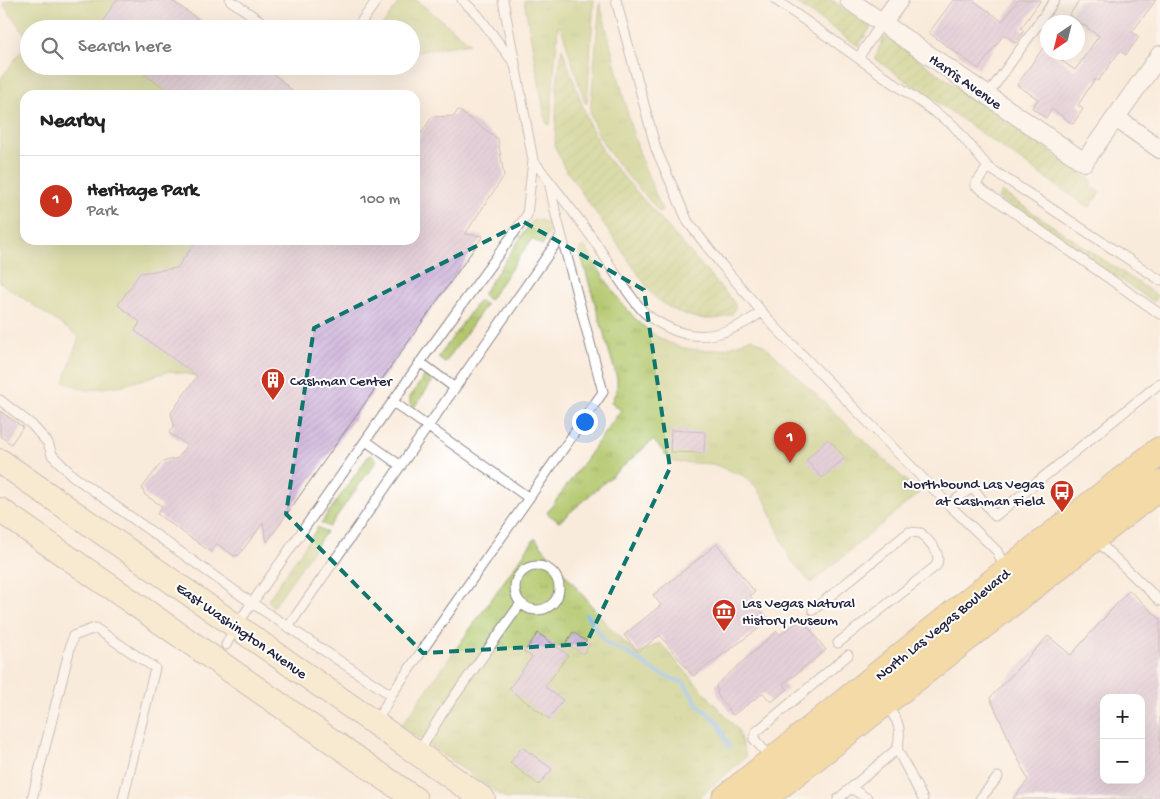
<!DOCTYPE html>
<html lang="en">
<head>
<meta charset="utf-8">
<style>
	:root { --surface:#fff; --page:#f2f2f2; --text:#222; --muted:#767676; --line:#e0e0e0; --accent:#c8321e }
	body { margin:0; font-family:"Gochi Hand",sans-serif; background:var(--page); color:var(--text) }
	.controls { position:absolute; right:15px; bottom:15px; display:grid; overflow:hidden; border-radius:10px; box-shadow:0 5px 20px #0002 }
	.controls button { width:45px; height:45px; display:grid; place-items:center; padding:0; border:0; border-bottom:1px solid var(--line); background:var(--surface); color:var(--text); font:25px sans-serif }
	.compass { position:absolute; left:1040px; top:15px; width:45px; height:45px; border-radius:50%; background:var(--surface); box-shadow:0 5px 20px #0002; rotate:215deg }
	.you { position:absolute; left:584px; top:421px; width:18px; height:18px; margin:-12px; border:4px solid #fff; border-radius:50%; background:#1a73e8; box-shadow:0 0 0 8px #1a73e833 }
	.badge { display:grid; place-items:center; width:32px; height:32px; border-radius:50%; background:var(--accent); color:#fff; font-size:16px; font-weight:700 }
	.pin { position:absolute; translate:-50% -41px; filter:drop-shadow(0 1px 2px #0008) }
	.pin::after { content:''; position:absolute; top:26px; width:18px; height:15px; background:inherit; clip-path:polygon(0 0,100% 0,50% 100%) }
	.list { margin:0; padding:0; list-style:none }
	h2 { display:flex; justify-content:space-between; align-items:center; height:65px; margin:0; padding:0 20px; font-size:21px }
	h2 small { font-size:16px; font-weight:400; color:var(--muted) }
	.list li { display:grid; grid-template-columns:32px 1fr auto; gap:15px; align-items:center; box-sizing:border-box; height:90px; padding:0 20px; border-top:1px solid var(--line) }
	.list b { display:block; font-size:19px; white-space:nowrap }
	.list p { margin:0; font-size:16px; white-space:nowrap; color:var(--muted) }
	.list em { font-size:16px; font-style:normal; color:var(--muted) }
	.icon { flex:none; width:28px; height:28px; fill:none; stroke:currentColor; stroke-width:2; stroke-linecap:round; stroke-linejoin:round }
	.map { position:relative; flex:none; width:1160px; height:799px; overflow:hidden }
	.search { position:absolute; background:var(--surface); box-shadow:0 5px 20px #0002; left:20px; top:20px; width:400px; height:55px; display:flex; align-items:center; gap:12px; box-sizing:border-box; padding:0 18px; border-radius:28px; color:var(--muted); font-size:19px }
	.panel { position:absolute; background:var(--surface); box-shadow:0 5px 20px #0002; left:20px; top:90px; width:400px; height:155px; border-radius:15px }
	.map>svg:first-child { display:block }
</style>
</head>
<body>
<div class="map">
<svg width="1160" height="799" viewBox="0 0 1160 799">
	<defs>
		<pattern id="grass-tufts" width="24" height="20" patternUnits="userSpaceOnUse" patternTransform="scale(1.25)"><rect width="24" height="20" fill="#b3c86d"/><path d="M3 7l-1-3M5 7V3M7 7l1-3M15 17l-1-3M17 17v-4M19 17l1-3" fill="none" stroke="#9aac5f"/></pattern>
		<pattern id="garden-furrows" width="10" height="10" patternUnits="userSpaceOnUse" patternTransform="scale(1.25)"><rect width="10" height="10" fill="#b3c86d"/><path d="M-1 1l2-2M0 10L10 0M9 11l2-2" fill="none" stroke="#9aac5f"/></pattern>
		<pattern id="building-hatch" width="6" height="6" patternUnits="userSpaceOnUse" patternTransform="scale(1.25)"><rect width="6" height="6" fill="#ccb0d8"/><path d="M-1 1l2-2M0 6l6-6M5 7l2-2" fill="none" stroke="#af97ba"/></pattern>
	</defs>
	<rect width="100%" height="100%" fill="#fff"/>
	<filter id="ink" filterUnits="userSpaceOnUse"><feTurbulence type="fractalNoise" baseFrequency=".02" numOctaves="2"/><feDisplacementMap in="SourceGraphic" scale="10" xChannelSelector="R" yChannelSelector="G"/><feConvolveMatrix kernelMatrix="1 2 1 2 8 2 1 2 1" color-interpolation-filters="sRGB"/></filter>
	<filter id="wash" filterUnits="userSpaceOnUse"><feTurbulence type="fractalNoise" baseFrequency=".0096" numOctaves="4" result="noise"/><feDisplacementMap in="SourceGraphic" scale="20" xChannelSelector="R" yChannelSelector="G"/><feGaussianBlur stdDeviation="1.12" result="paint"/><feColorMatrix in="noise" values="0 0 0 0 0 0 0 0 0 0 0 0 0 0 0 0 0 1.4 0 .05"/><feComposite in="paint" operator="in"/></filter>
	<g filter="url(#wash)">
		<rect width="100%" height="100%" fill="#f9ebdb"/>
		<!-- grass -->
		<path fill="url(#grass-tufts)" stroke="#6a7554" d="M400 0H416L470 43 411 53V29H380Z
			M524 0H594L587 103H585L561 27H558L550 125 546 123Z
			M600 3 631 127 644 166 662 210 660 212C634 182 601 152 590 113Z
			M536 219 550 224 552 229 542 245 532 239 489 300 482 295 532 221Z
			M584 246C616 296 648 359 719 349 730 348 741 342 752 338L765 346 919 493 811 583 790 559 765 500 756 487 744 476 713 464 673 462 653 440 559 522 547 513 621 410 611 403 617 389V378L579 249Z
			M479 300 486 305 445 363 438 358Z
			M425 375 433 381 414 407 410 404V397Z
			M370 454 377 460 329 527 321 523Z
			M318 527 326 532 273 607 268 600Z
			M535 538 610 628 637 654 660 643 738 730 746 757 697 799H506L401 726Z"/>
		<!-- garden -->
		<path fill="url(#garden-furrows)" stroke="#6a7554" d="M792 0H832L871 27 858 46Z
			M886 37 1092 181 1090 186 1100 192 1089 208 875 59 883 38Z
			M562 48 589 124 606 157 732 300 736 306 732 314C705 327 671 313 652 294L564 167 555 147 557 83Z
			M1002 192 1158 296 1154 302 998 198Z"/>
		<!-- pitch -->
		<path fill="#b3c86d" stroke="#6a7554" d="M8 0H171L212 29H29V66H265L295 95H25V240H290L197 376 170 371 124 385 87 390 64 382 79 337 0 282V80L29 40 3 4Z"/>
		<g fill="none" stroke-linecap="round" stroke-linejoin="round">
			<!-- stream -->
			<path stroke="#75b4e8" stroke-width="4.5" d="M587 615 607 644 628 653 656 672 684 683 699 706 718 722 729 747"/>
		</g>
		<g id="blocks">
			<!-- building -->
			<path fill="url(#building-hatch)" fill-rule="evenodd" d="M116 0H171L212 29H98Z
				M953 0H973L1002 21 1018 0H1041L1021 28 1024 31 1016 43 1004 34 979 69 929 33Z
				M1080 0H1156L1132 32 1139 37 1126 55 1120 51 1098 81 1095 79 1078 105 1083 109 1073 124 1052 109 1046 118 1032 108 1038 99 1017 85 1043 48 1075 70 1099 36 1069 15Z
				M133 66H265L297 95H174Z
				M458 110 498 139 504 176 465 234 483 236 267 542 263 523 239 555 234 556 217 544 211 552 157 514 162 506 145 495 142 488 162 462 178 458 187 445 169 433 174 426 171 413 197 376 135 331 140 322 118 305 140 273 177 268 197 240H415V143L432 117 454 116Z
				M0 411 23 427 11 444 0 436Z
				M671 430 705 432 704 453 670 452Z
				M828 439 845 458 822 478 806 460Z
				M717 544 755 592 750 596 769 621 693 676 660 635 638 652 624 635 661 605 653 595Z
				M1129 590 1160 619V799H1013L1028 780 990 698 1048 636 1071 655ZM1104 698H1141V780H1104Z
				M802 619 826 650 783 684 788 689 771 702 763 693 733 715 718 696 716 685 777 631 780 635Z
				M573 632 590 644 583 654 566 643Z
				M538 633 568 655 545 687 563 700 549 719 509 689 532 657 524 652Z
				M522 747 552 769 539 785 510 763Z"/>
		</g>
	</g>
	<g filter="url(#ink)">
		<use href="#blocks" fill-opacity="0" stroke="#8e868b" stroke-width="1"/>
		<g fill="none" stroke-linecap="round" stroke-linejoin="round">
			<defs>
				<path id="lane" d="M230 0 272 29
					M462 0 477 14 514 63
					M616 0 656 149 688 222 720 263 775 327 949 505
					M776 0 953 125 988 167 1160 280
					M356 29 377 0
					M858 58 882 23
					M987 96 1055 0
					M533 160C553 186 574 212 593 239 609 262 623 289 642 310 649 318 659 323 667 327 702 345 733 332 762 312
					M988 167 975 185 1160 314
					M420 362 455 388
					M0 400 32 425 48 443 52 455 73 476 252 603 391 695 376 723
					M393 402 529 498
					M366 441 401 466
					M1095 539 1160 601
					M515 588a22 22 0 1 1 44 0a22 22 0 1 1-44 0Z
					M1005 569 997 551 949 505 972 487 995 516 1160 383
					M813 610 909 532 921 533C929 542 943 553 936 566L838 643
					M288 627 561 236
					M226 645 236 626 426 354 527 215 533 160 503 0
					M391 695 603 392 556 215 549 181
					M885 704C898 720 903 729 897 749L923 799
					M419 752 441 715 521 603
					M771 758 754 739 756 732 848 655
					M851 788 868 799
					M32 799 73 636 95 628 155 668 123 799
					M838 799 897 749
					M980 799 998 777"/>
				<path id="street" d="M849 0 1084 162 1160 55
					M882 23 899 0
					M1116 118 1160 149"/>
				<path id="secondary" d="M0 461 483 799
					M0 510 415 799"/>
				<path id="primary" d="M726 799 973 599 1160 451
					M761 799 1160 485"/>
			</defs>
			<!-- lane casing -->
			<use href="#lane" stroke="#8e868b" stroke-width="11"/>
			<!-- street casing -->
			<use href="#street" stroke="#8e868b" stroke-width="20"/>
			<!-- secondary casing -->
			<use href="#secondary" stroke="#8e868b" stroke-width="26"/>
			<!-- primary casing -->
			<use href="#primary" stroke="#8e868b" stroke-width="30"/>
			<!-- lane -->
			<use href="#lane" stroke="#fff" stroke-width="9"/>
			<!-- street -->
			<use href="#street" stroke="#fff" stroke-width="18"/>
			<!-- secondary -->
			<use href="#secondary" stroke="#f7e8c3" stroke-width="24"/>
			<!-- primary -->
			<use href="#primary" stroke="#ecc569" stroke-width="28"/>
		</g>
	</g>
	<!-- marked area -->
	<path d="M0 0H1160V799H0ZM524 222 644 290 670 468 586 644 423 653 286 514 314 328Z" fill="#f9ebdb" fill-opacity=".55" fill-rule="evenodd"/>
	<path fill="none" stroke="#0f766e" stroke-width="4" stroke-dasharray="10 6" stroke-linejoin="round" d="M524 222 644 290 670 468 586 644 423 653 286 514 314 328Z"/>
	<!-- icons -->
	<defs>
		<symbol id="building-pin" viewBox="-11 -11 22 30"><path d="M0 17L-7.5 6A9.5 9.5 0 1 1 7.5 6Z" fill="#c8321e" stroke="#fff"/><path d="M-4-6H4V6H1V3H-1V6H-4ZM-2.5-4.3h1.7v1.8h-1.7ZM.8-4.3h1.7v1.8H.8ZM-2.5-1h1.7V.8h-1.7ZM.8-1h1.7V.8H.8Z" fill="#fff"/></symbol>
		<symbol id="bus-pin" viewBox="-11 -11 22 30"><path d="M0 17L-7.5 6A9.5 9.5 0 1 1 7.5 6Z" fill="#c8321e" stroke="#fff"/><path d="M-5-6H5V4H4V6H2V4H-2V6H-4V4H-5ZM-3.5-4V0h7V-4ZM-3.5 1.2v1.5H-2V1.2ZM2 1.2v1.5H3.5V1.2Z" fill="#fff"/></symbol>
		<symbol id="museum-pin" viewBox="-11 -11 22 30"><path d="M0 17L-7.5 6A9.5 9.5 0 1 1 7.5 6Z" fill="#c8321e" stroke="#fff"/><path d="M0-6L6-3V-2H-6V-3ZM-5-1h2V3h-2ZM-1-1h2V3h-2ZM3-1h2V3H3ZM-6 4H6V6H-6Z" fill="#fff"/></symbol>
	</defs>
	<g fill-rule="evenodd">
		<use href="#building-pin" x="259" y="366" width="28" height="38"/>
		<use href="#bus-pin" x="1048" y="478" width="28" height="38"/>
		<use href="#museum-pin" x="710" y="597" width="28" height="38"/>
	</g>
	<g text-anchor="middle" stroke-width="4" stroke-linejoin="round" paint-order="stroke">
		<!-- street labels -->
		<g font-size="15" fill="#22223b" stroke="#fff">
			<text transform="translate(966 81) rotate(35)" y="5">Harris Avenue</text>
			<text transform="translate(942 624) rotate(-39)" y="5">North Las Vegas Boulevard</text>
			<text transform="translate(242 630) rotate(35)" y="5">East Washington Avenue</text>
		</g>
		<!-- poi labels -->
		<g font-size="15" fill="#22223b" stroke="#fff" text-anchor="start">
			<text x="290" y="385">Cashman Center</text>
			<text x="1044" y="488" text-anchor="end">Northbound Las Vegas<tspan x="1044" dy="17">at Cashman Field</tspan></text>
			<text x="742" y="607">Las Vegas Natural<tspan x="742" dy="17">History Museum</tspan></text>
		</g>
	</g>
</svg>
<div class="controls">
<button>+</button>
<button>−</button>
</div>
<svg class="compass" viewBox="-18 -18 36 36"><path d="M0-13l5 13h-10z" fill="#e53935"/><path d="M0 13l5-13h-10z" fill="#767676"/></svg>
<div class="you"></div>
<div class="pin badge" style="left:790px;top:463px">1</div>
<div class="search"><svg class="icon" aria-label="search" viewBox="0 0 24 24"><circle cx="10" cy="10" r="6"/><path d="M15 15l6 6"/></svg>Search here</div>
<section class="panel">
<h2>Nearby<small></small></h2>
<ul class="list">
<li><span class="badge">1</span><div><b>Heritage Park</b><p>Park</p></div><em>100 m</em></li>
</ul>
</section>
</div>
</body>
</html>
